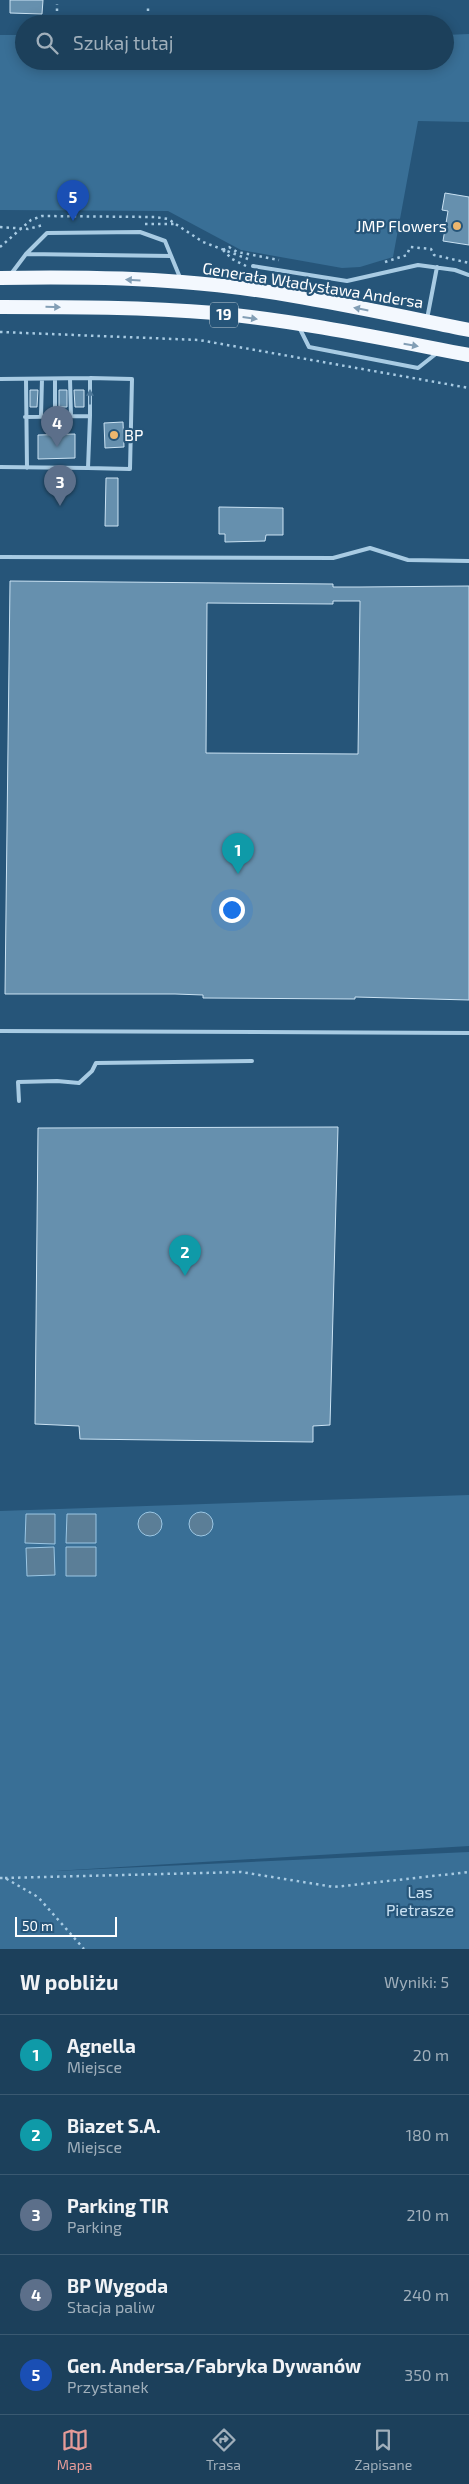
<!DOCTYPE html>
<html lang="pl">
<head>
<meta charset="utf-8">
<style>
	:root { --surface:#1c405b; --page:#254761; --text:#f1f3f6; --muted:#a0afbb; --line:#3a5971; --accent:#e69b98 }
	body { margin:0; font-family:"Exo 2",sans-serif; background:var(--page); color:var(--text) }
	.scale { position:absolute; left:15px; bottom:12px; width:102px; box-sizing:border-box; padding-left:5px; border:2px solid #fff; border-top:0; font-size:14px; line-height:18px; white-space:nowrap; color:#fff; -webkit-text-stroke:4px #265579; paint-order:stroke }
	.you { position:absolute; left:231px; top:909px; width:18px; height:18px; margin:-12px; border:4px solid #fff; border-radius:50%; background:#1a73e8; box-shadow:0 0 0 8px #1a73e833 }
	.badge { display:grid; place-items:center; width:32px; height:32px; border-radius:50%; background:var(--accent); color:#fff; font-size:16px; font-weight:700 }
	.pin { position:absolute; translate:-50% -41px; filter:drop-shadow(0 1px 2px #0008) }
	.pin::after { content:''; position:absolute; top:26px; width:18px; height:15px; background:inherit; clip-path:polygon(0 0,100% 0,50% 100%) }
	.list { margin:0; padding:0; list-style:none }
	h2 { display:flex; justify-content:space-between; align-items:center; height:65px; margin:0; padding:0 20px; font-size:21px }
	h2 small { font-size:16px; font-weight:400; color:var(--muted) }
	.list li { display:grid; grid-template-columns:32px 1fr auto; gap:15px; align-items:center; box-sizing:border-box; height:80px; padding:0 20px; border-top:1px solid var(--line) }
	.list b { display:block; font-size:19px; white-space:nowrap }
	.list p { margin:0; font-size:16px; white-space:nowrap; color:var(--muted) }
	.list em { font-size:16px; font-style:normal; color:var(--muted) }
	.icon { flex:none; width:28px; height:28px; fill:none; stroke:currentColor; stroke-width:2; stroke-linecap:round; stroke-linejoin:round }
	.map { position:relative; flex:none; width:469px; height:1949px; overflow:hidden }
	.search { position:absolute; background:var(--surface); box-shadow:0 2px 12px #0003; left:15px; right:15px; top:15px; height:55px; display:flex; align-items:center; gap:12px; box-sizing:border-box; padding:0 18px; border-radius:28px; color:var(--muted); font-size:19px }
	.sheet { height:465px; background:var(--surface) }
	nav { display:flex; justify-content:space-around; align-items:center; box-sizing:border-box; height:70px; border-top:1px solid var(--line); background:var(--surface); font-size:14px; color:var(--muted) }
	nav a { display:grid; justify-items:center; gap:2px }
	nav .on { color:var(--accent) }
	.map>svg:first-child { display:block }
</style>
</head>
<body>
<div class="map">
<svg width="469" height="1949" viewBox="0 0 469 1949">
	<rect width="100%" height="100%" fill="#265579"/>
	<!-- green -->
	<path fill="#396f96" d="M469 34V122L418 121 393 257 360 267 342 268 241 250 168 211 0 210V35H24V61H445V35Z
		M469 1495V1846L55 1871 469 1852V1949H0V1511Z"/>
	<!-- water -->
	<path fill="#5b7e97" stroke="#9cc7e4" d="M189 1524a12 12 0 1 1 24 0a12 12 0 1 1-24 0Z
		M138 1524a12 12 0 1 1 24 0a12 12 0 1 1-24 0Z
		M26 1514H55V1544L25 1543Z
		M67 1514H96V1543H66Z
		M54 1547 55 1575 27 1576 26 1548Z
		M66 1547H96V1576H66Z"/>
	<!-- building -->
	<path fill="#6690ae" stroke="#cae2f3" fill-rule="evenodd" d="M10 0H43L42 14 10 13Z
		M445 193 469 197V245L443 241 448 211 442 210Z
		M30 390H38L37 407H30Z
		M59 390H67V407H59Z
		M74 390H84V407H75Z
		M123 422 124 447 105 448 104 423Z
		M75 434V458L38 459V435Z
		M106 478H118V526H105Z
		M219 507 283 508V535H266L265 541 225 542V534H219Z
		M10 581 333 584V587H360L469 586V1000L355 997V999L203 998V995L175 994H5ZM333 601H360L358 754 206 753 207 603 333 604Z
		M338 1127 330 1425 313 1426V1442L80 1439 79 1426 35 1424 38 1128Z"/>
	<g fill="none" stroke-linecap="round" stroke-linejoin="round">
		<!-- path -->
		<path stroke="#a8cbe3" stroke-width="2.5" stroke-dasharray="2.5 4" stroke-linecap="butt" d="M57 24V4
			M148 24V5
			M145 224H175
			M0 227 28 229 43 225
			M0 247 31 220 42 216 155 217 168 219 203 242 248 259
			M223 250 232 259 246 266
			M223 250 229 247 237 252 279 260
			M385 262 407 255 410 247 431 249 434 255 469 263
			M0 332 199 340 469 388
			M0 1878H5L38 1897 84 1949
			M5 1878 241 1872 334 1887 469 1872"/>
		<!-- service -->
		<path stroke="#a8cbe3" stroke-width="4" d="M26 254 171 256
			M253 266 347 281 418 265 455 270 469 275
			M11 274 26 254 47 233 140 232 165 241 181 280
			M427 319 437 267
			M299 327 309 347 418 368 437 353
			M0 379 90 378V416L25 417
			M55 379V416
			M70 379 71 416
			M26 380 27 468
			M41 416 42 379
			M90 416 88 468 130 469 132 379 90 378
			M0 467 88 468
			M59 487 60 468
			M0 557 333 558 370 548 408 560 469 561
			M0 1031 469 1033
			M19 1101 18 1082 57 1081 79 1083 92 1071 96 1063 252 1061"/>
		<!-- trunk -->
		<path stroke="#f3f8fe" stroke-width="14" d="M0 278C61 277 121 277 182 282 278 289 374 311 469 330
			M0 307C72 307 144 307 215 313 300 321 385 339 469 355"/>
	</g>
	<!-- one-way arrows -->
	<defs><path id="oneway-solid" d="M-6-.8H1V-3.2L6.5 0L1 3.2V.8H-6Z" transform="scale(1.25)"/></defs>
	<g fill="#829eb5">
		<use href="#oneway-solid" transform="translate(133 280) rotate(-177)"/>
		<use href="#oneway-solid" transform="translate(53 307) rotate(1)"/>
		<use href="#oneway-solid" transform="translate(361 309) rotate(-169)"/>
		<use href="#oneway-solid" transform="translate(250 318) rotate(8)"/>
		<use href="#oneway-solid" transform="translate(411 345) rotate(10)"/>
	</g>
	<use fill="#4d7899" href="#oneway-solid" transform="translate(90 397) rotate(-90)"/>
	<!-- markers -->
	<g fill="#ecb66d" stroke="#265579" stroke-width="2">
		<circle cx="457" cy="226" r="5"/>
		<circle cx="114" cy="435" r="5"/>
	</g>
	<g text-anchor="middle" stroke-width="4.5" stroke-linejoin="round" paint-order="stroke">
		<!-- shield labels -->
		<rect fill="#265579" stroke="#beccd7" stroke-width="1" x="210" y="302.5" width="28" height="25" rx="4"/>
		<g font-size="15" font-weight="bold" fill="#fff">
			<text x="224" y="320">19</text>
		</g>
		<!-- poi labels -->
		<g font-size="16" fill="#fff" stroke="#265579" text-anchor="end">
			<text x="447" y="232">JMP Flowers</text>
			<text x="124" y="441" text-anchor="start">BP</text>
		</g>
		<!-- street labels -->
		<g font-size="16" fill="#fff" stroke="#265579">
			<text transform="translate(313 285) rotate(9)" y="6">Generała Władysława Andersa</text>
		</g>
		<!-- park labels -->
		<g font-size="16" fill="#cae2f3" stroke="#265579">
			<text x="420" y="1898">Las<tspan x="420" dy="18">Pietrasze</tspan></text>
		</g>
	</g>
</svg>
<div class="scale">50 m</div>
<div class="you"></div>
<div class="pin badge" style="left:238px;top:874px;background:#0f9aa8">1</div>
<div class="pin badge" style="left:185px;top:1276px;background:#0f9aa8">2</div>
<div class="pin badge" style="left:60px;top:506px;background:#5c6f8a">3</div>
<div class="pin badge" style="left:57px;top:447px;background:#5c6f8a">4</div>
<div class="pin badge" style="left:73px;top:221px;background:#1a4fb4">5</div>
<div class="search"><svg class="icon" aria-label="search" viewBox="0 0 24 24"><circle cx="10" cy="10" r="6"/><path d="M15 15l6 6"/></svg>Szukaj tutaj</div>
</div>
<section class="sheet">
<h2>W pobliżu<small>Wyniki: 5</small></h2>
<ul class="list">
<li><span class="badge" style="background:#0f9aa8">1</span><div><b>Agnella</b><p>Miejsce</p></div><em>20 m</em></li>
<li><span class="badge" style="background:#0f9aa8">2</span><div><b>Biazet S.A.</b><p>Miejsce</p></div><em>180 m</em></li>
<li><span class="badge" style="background:#5c6f8a">3</span><div><b>Parking TIR</b><p>Parking</p></div><em>210 m</em></li>
<li><span class="badge" style="background:#5c6f8a">4</span><div><b>BP Wygoda</b><p>Stacja paliw</p></div><em>240 m</em></li>
<li><span class="badge" style="background:#1a4fb4">5</span><div><b>Gen. Andersa/Fabryka Dywanów</b><p>Przystanek</p></div><em>350 m</em></li>
</ul>
</section>
<nav>
<a class="on"><svg class="icon" aria-label="map" viewBox="0 0 24 24"><path d="M3 6l6-2 6 2 6-2v14l-6 2-6-2-6 2zM9 4v14M15 6v14"/></svg>Mapa</a>
<a><svg class="icon" aria-label="directions" viewBox="0 0 24 24"><path d="M12 3l9 9-9 9-9-9zM9 14v-3h6M13 9l2 2-2 2"/></svg>Trasa</a>
<a><svg class="icon" aria-label="saved" viewBox="0 0 24 24"><path d="M7 4h10v16l-5-4-5 4z"/></svg>Zapisane</a>
</nav>
</body>
</html>
